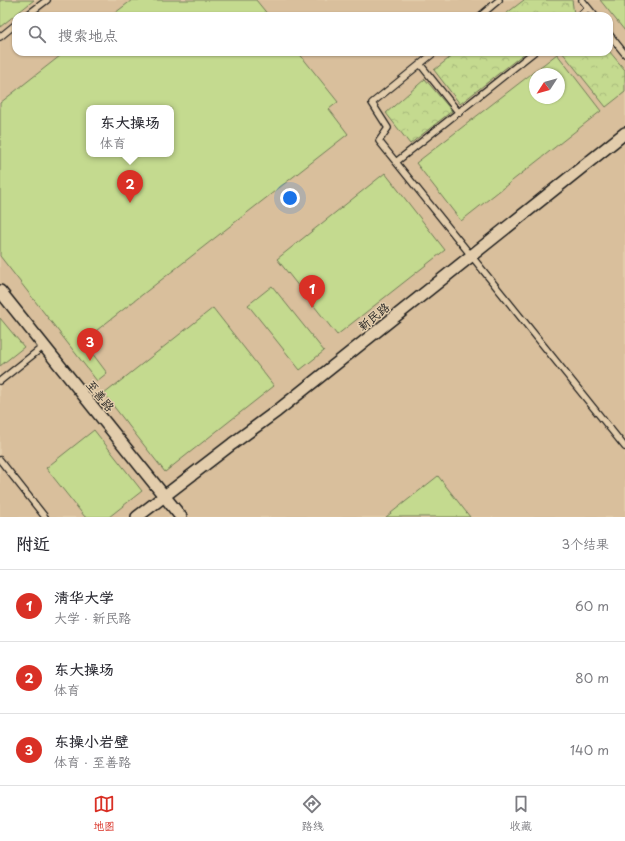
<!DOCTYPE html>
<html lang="zh">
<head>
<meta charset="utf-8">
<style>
	:root { --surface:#fff; --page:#f2f2f3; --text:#2b2b33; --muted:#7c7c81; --line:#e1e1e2; --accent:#d93025 }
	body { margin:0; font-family:"Playpen Sans","LXGW WenKai TC",sans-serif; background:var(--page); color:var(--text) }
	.compass { position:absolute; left:529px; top:68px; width:36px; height:36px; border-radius:50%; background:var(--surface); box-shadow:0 1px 3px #0004; rotate:234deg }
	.you { position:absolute; left:290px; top:198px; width:14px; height:14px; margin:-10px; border:3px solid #fff; border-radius:50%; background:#1a73e8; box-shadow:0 0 0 6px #1a73e833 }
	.badge { display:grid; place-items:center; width:26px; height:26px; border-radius:50%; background:var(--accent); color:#fff; font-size:13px; font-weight:700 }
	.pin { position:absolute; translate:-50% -33px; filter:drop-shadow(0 1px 2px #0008) }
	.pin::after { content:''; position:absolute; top:21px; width:14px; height:12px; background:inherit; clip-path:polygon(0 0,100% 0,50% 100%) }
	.popup { position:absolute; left:86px; top:105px; width:88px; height:52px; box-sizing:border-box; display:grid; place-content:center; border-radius:8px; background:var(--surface); filter:drop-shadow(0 1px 3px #0005); font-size:13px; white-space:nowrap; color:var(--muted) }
	.popup b { font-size:15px; color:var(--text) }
	.popup::after { content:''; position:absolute; left:50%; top:100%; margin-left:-8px; border:8px solid transparent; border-top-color:var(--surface) }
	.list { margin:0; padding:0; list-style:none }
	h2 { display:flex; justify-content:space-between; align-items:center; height:52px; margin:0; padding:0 16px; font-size:17px }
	h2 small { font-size:13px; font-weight:400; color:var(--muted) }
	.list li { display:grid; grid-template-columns:26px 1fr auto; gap:12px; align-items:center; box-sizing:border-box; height:72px; padding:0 16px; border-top:1px solid var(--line) }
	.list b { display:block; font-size:15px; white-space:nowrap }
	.list p { margin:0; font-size:13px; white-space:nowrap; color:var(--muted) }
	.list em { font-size:13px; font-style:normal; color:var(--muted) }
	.icon { flex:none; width:22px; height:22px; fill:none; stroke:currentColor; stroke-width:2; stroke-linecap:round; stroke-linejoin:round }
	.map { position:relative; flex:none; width:625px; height:517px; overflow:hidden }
	.search { position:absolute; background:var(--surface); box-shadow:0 1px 3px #0004; left:12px; right:12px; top:12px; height:44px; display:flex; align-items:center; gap:10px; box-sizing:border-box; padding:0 14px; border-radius:12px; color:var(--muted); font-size:15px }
	.sheet { height:268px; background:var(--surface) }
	nav { display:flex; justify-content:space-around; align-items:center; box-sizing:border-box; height:56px; border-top:1px solid var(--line); background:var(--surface); font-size:11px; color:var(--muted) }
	nav a { display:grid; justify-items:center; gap:2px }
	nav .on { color:var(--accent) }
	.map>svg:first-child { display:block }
</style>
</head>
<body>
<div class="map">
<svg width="625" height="517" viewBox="0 0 625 517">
	<defs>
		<pattern id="forest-crowns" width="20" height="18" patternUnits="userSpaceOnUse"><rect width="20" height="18" fill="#c4da8f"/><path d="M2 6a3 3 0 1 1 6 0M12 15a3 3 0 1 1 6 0" fill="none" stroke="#a8ba7b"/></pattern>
	</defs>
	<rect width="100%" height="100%" fill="#e3cdac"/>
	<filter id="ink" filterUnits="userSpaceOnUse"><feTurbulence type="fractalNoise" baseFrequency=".025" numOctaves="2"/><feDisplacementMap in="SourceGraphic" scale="8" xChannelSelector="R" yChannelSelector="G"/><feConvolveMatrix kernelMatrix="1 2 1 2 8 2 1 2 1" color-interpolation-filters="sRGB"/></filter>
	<g filter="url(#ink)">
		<!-- built -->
		<path fill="#d9bf9c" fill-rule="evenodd" d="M0 0H625V517H0ZM16 16H609V52H16ZM535 74H559V98H535ZM89 108H171V154H89Z"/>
		<!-- forest -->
		<path fill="url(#forest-crowns)" stroke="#707b56" d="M524 0H572L574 14 571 16H503Z
			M609 51 625 70V92L606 107 562 52H609Z
			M457 52H526L460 104 434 70Z
			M425 79 452 111 410 144 386 113Z"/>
		<!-- green -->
		<path fill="#c4da8f" stroke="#707b56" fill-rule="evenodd" d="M0 0H34L0 27Z
			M132 0H256L269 16H111Z
			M600 0H625V31Z
			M65 52H298L338 102 329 109 348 134 83 341 107 373 97 381 0 256V103ZM89 108H171V154H89Z
			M557 54 601 111 461 221 416 163ZM535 74H559V98H535Z
			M385 173 445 250 337 335 277 259Z
			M272 286 324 351 300 370 248 305Z
			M213 308 274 386 165 472 104 394Z
			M0 318 24 347 0 366Z
			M94 430 142 491 109 517H85L46 468Z
			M438 476 470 517H386Z"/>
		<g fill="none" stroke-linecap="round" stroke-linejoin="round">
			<defs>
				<path id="service" d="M582 0 595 16
					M26 16 47 0
					M480 16 499 0
					M579 16 588 8
					M609 34 625 54
					M0 37 16 24
					M435 52 372 103 388 128 379 141 625 447
					M420 64 459 113
					M396 162 534 52
					M0 381 44 346
					M0 460 45 517"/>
				<path id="minor" d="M0 291 181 517
					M137 517 232 444 277 411 625 133"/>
			</defs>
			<!-- service casing -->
			<use href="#service" stroke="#1c1c1c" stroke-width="8"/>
			<!-- minor casing -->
			<use href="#minor" stroke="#1c1c1c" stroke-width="14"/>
			<!-- service -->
			<use href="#service" stroke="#e3cdac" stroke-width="5.5"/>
			<!-- minor -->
			<use href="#minor" stroke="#e3cdac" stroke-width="11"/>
		</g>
	</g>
	<g text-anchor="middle" stroke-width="3" stroke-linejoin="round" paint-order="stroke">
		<!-- street labels -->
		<g font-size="12" fill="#1c1c1c" stroke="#e3cdac">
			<text transform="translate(374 317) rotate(-39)" y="4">新民路</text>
			<text transform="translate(100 396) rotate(51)" y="4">至善路</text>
		</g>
	</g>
</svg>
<svg class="compass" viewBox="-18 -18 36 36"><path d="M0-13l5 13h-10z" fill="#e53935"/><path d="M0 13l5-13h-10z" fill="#7c7c81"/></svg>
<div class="you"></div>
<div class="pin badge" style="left:312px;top:308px">1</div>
<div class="pin badge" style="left:130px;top:203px">2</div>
<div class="popup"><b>东大操场</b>体育</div>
<div class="pin badge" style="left:90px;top:361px">3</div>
<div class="search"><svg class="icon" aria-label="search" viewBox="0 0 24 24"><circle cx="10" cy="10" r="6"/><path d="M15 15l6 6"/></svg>搜索地点</div>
</div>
<section class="sheet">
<h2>附近<small>3个结果</small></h2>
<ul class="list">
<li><span class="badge">1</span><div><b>清华大学</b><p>大学 · 新民路</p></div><em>60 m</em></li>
<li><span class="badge">2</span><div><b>东大操场</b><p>体育</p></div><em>80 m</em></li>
<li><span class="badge">3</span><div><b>东操小岩壁</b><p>体育 · 至善路</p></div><em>140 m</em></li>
</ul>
</section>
<nav>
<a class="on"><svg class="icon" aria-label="map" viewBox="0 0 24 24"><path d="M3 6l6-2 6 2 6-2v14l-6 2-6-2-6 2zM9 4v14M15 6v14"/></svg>地图</a>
<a><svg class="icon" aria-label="directions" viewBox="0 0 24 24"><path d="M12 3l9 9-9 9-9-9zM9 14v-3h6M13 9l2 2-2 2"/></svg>路线</a>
<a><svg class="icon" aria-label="saved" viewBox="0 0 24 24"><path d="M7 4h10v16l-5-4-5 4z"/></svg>收藏</a>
</nav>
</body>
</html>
